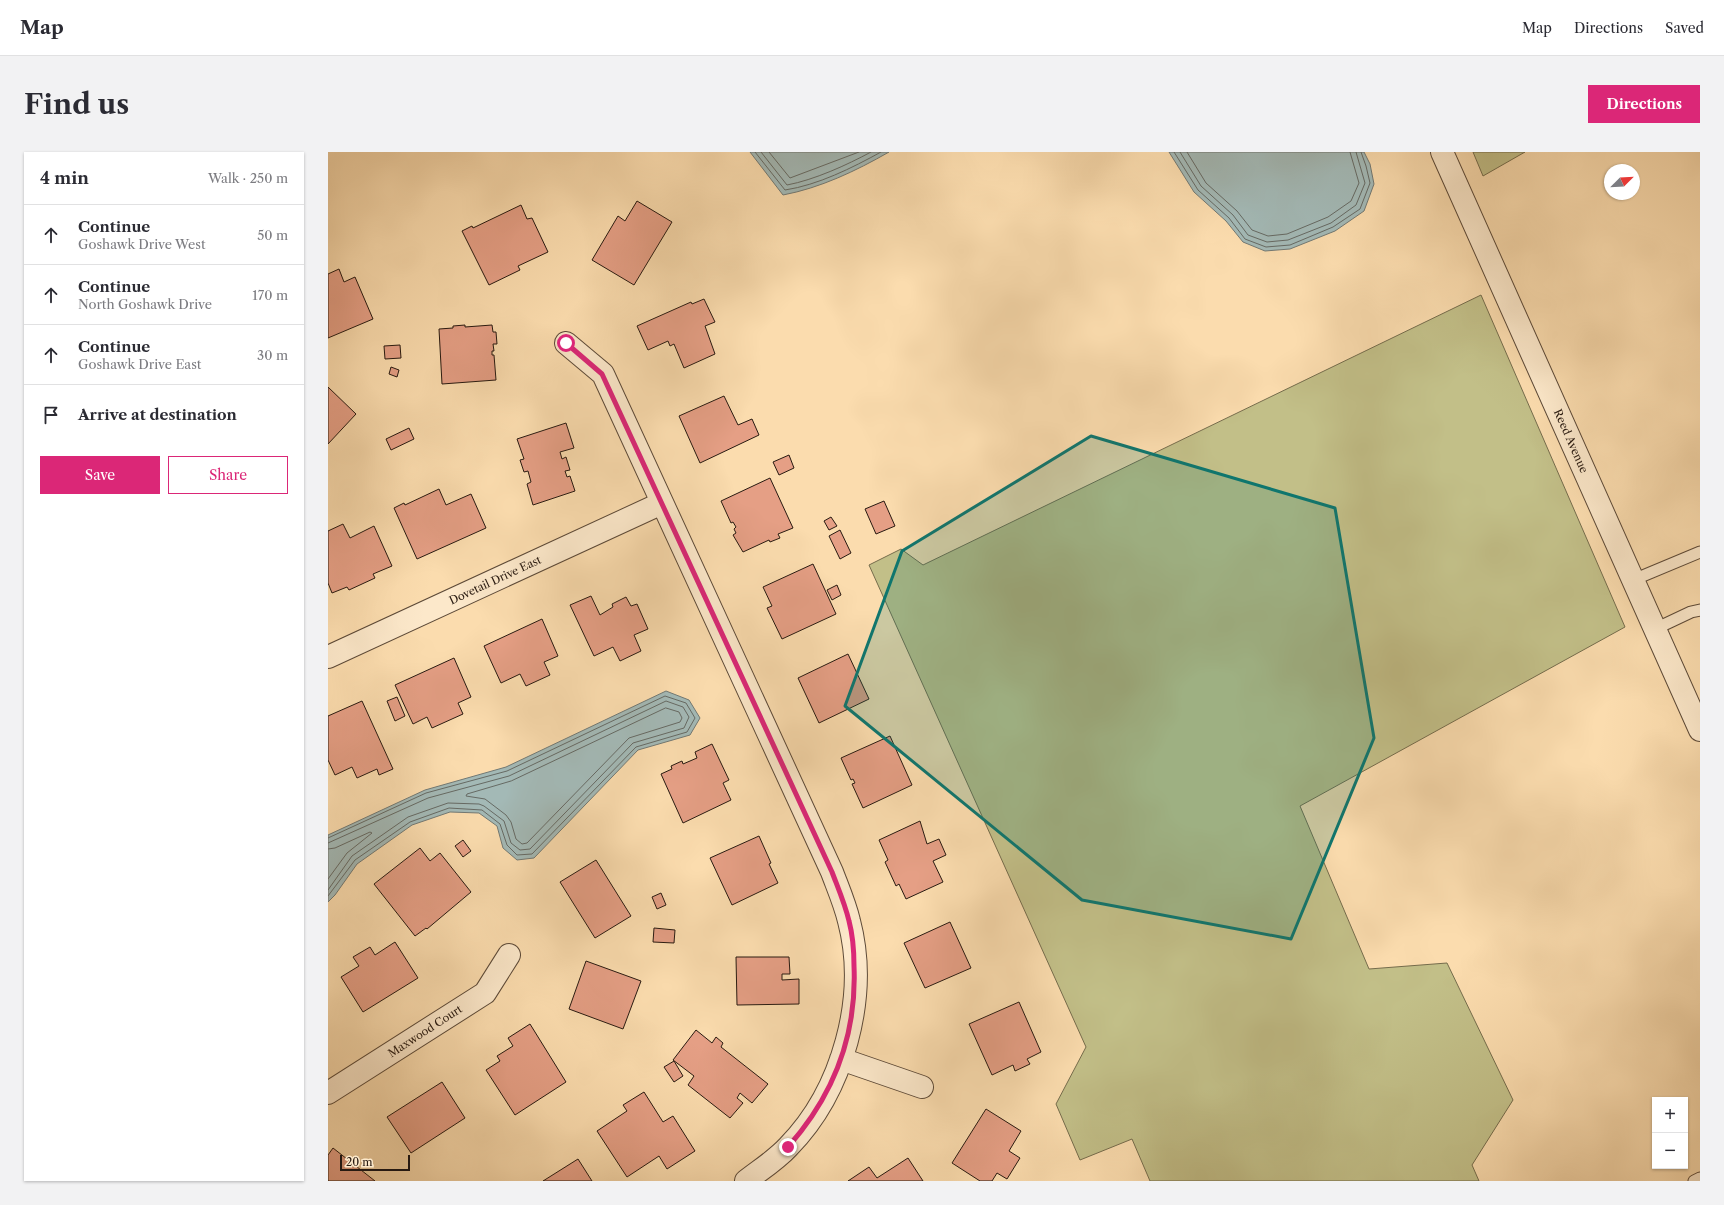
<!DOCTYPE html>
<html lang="en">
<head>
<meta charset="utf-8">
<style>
	:root { --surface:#fff; --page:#f2f2f3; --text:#2b2b33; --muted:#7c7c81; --line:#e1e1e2; --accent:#db2777 }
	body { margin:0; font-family:"Libre Caslon Text",serif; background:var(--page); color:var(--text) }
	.controls { position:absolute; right:12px; bottom:12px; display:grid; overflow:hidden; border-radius:0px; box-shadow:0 1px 3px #0004 }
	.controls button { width:36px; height:36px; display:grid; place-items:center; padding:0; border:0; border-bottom:1px solid var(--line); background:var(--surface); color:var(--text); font:20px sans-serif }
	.compass { position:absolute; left:1276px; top:12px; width:36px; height:36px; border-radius:50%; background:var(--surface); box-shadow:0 1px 3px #0004; rotate:66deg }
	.scale { position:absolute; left:12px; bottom:10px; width:70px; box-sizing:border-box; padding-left:4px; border:2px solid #281a11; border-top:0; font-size:11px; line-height:14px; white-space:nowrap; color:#281a11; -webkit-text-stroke:3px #fce8ca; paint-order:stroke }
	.stop { position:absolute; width:12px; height:12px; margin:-9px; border:3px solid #db2777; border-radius:50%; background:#fff }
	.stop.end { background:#db2777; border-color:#fff; box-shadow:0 1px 4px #0008 }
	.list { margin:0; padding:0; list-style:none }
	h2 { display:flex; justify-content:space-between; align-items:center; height:52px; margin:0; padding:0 16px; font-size:17px }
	h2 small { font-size:13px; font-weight:400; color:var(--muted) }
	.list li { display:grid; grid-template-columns:26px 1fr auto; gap:12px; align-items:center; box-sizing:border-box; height:60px; padding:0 16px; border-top:1px solid var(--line) }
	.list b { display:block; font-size:15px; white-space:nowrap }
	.list p { margin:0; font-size:13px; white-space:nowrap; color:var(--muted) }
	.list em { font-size:13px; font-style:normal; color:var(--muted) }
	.actions { display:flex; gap:8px; padding:12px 16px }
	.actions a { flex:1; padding:9px 0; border:1px solid var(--accent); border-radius:0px; text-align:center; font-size:14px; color:var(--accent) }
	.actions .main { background:var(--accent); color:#fff }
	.icon { flex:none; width:22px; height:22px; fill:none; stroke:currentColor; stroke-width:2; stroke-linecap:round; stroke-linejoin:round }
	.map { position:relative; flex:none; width:1372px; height:1029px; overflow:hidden; border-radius:0px }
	header { display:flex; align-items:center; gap:24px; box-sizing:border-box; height:56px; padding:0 20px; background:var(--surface); border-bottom:1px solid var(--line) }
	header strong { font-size:19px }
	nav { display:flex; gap:22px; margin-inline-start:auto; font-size:14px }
	.intro { display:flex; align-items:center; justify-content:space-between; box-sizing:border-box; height:96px; padding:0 24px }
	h1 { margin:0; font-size:28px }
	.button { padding:10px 18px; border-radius:0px; background:var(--accent); color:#fff; font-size:14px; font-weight:700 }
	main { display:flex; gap:24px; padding:0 24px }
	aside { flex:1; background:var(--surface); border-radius:0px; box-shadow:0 1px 3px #0004 }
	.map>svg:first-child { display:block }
</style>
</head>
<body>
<header>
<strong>Map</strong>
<nav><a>Map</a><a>Directions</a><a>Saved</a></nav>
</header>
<div class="intro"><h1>Find us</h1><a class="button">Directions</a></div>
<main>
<aside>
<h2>4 min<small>Walk · 250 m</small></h2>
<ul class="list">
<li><svg class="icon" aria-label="ahead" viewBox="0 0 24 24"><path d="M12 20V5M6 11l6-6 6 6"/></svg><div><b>Continue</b><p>Goshawk Drive West</p></div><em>50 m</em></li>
<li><svg class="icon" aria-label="ahead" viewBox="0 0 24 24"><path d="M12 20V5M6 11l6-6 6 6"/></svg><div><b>Continue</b><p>North Goshawk Drive</p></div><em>170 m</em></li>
<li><svg class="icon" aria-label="ahead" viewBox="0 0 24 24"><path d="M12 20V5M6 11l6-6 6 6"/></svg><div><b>Continue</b><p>Goshawk Drive East</p></div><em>30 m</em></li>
<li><svg class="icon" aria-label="arrive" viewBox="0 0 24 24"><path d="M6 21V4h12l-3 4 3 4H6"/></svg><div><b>Arrive at destination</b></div></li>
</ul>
<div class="actions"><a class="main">Save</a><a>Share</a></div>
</aside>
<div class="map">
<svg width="1372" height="1029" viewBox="0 0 1372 1029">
	<rect width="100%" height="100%" fill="#fbdcae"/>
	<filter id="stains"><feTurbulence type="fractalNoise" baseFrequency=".005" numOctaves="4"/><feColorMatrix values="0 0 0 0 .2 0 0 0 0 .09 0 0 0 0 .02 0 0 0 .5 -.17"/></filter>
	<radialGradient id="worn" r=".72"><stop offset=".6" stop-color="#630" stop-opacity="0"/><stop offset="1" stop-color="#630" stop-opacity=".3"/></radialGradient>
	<!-- green -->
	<path fill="#c2bf88" stroke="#756c4c" d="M1145 0H1197L1155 24Z
		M1153 143 1297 475 972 654 1041 817 1119 811 1185 948 1144 1013 1151 1029H822L804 987 752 1008 728 952 758 895 541 413 573 397 595 413Z"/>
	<!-- water -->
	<path fill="#a3b9b6" stroke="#727974" d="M422 0H561C528 19 492 36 455 43Z
		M841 0H1036L1042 12 1046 32 1036 59 1007 79 962 97 937 99 915 90 898 69 866 40Z
		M338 539 361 548 372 566 362 583 310 598 206 706 189 708 175 696 169 674 151 661 122 660 84 673 29 712 7 743 0 750V683L97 638 178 615Z"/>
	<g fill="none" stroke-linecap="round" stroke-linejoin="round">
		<!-- shore -->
		<path stroke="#666a64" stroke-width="1" d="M427 0 457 38C490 33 524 16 553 0
			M433 0 459 33C486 28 519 13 543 0
			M441 0 462 26 531 0
			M846 0 870 38 901 66 917 87 938 95 962 93 1005 75 1032 57 1042 31 1038 14 1033 0
			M852 0 873 34 905 63 920 83 939 90 960 88 1003 71 1028 53 1037 31 1028 0
			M859 0 878 31 909 59 924 78 940 84 959 82 1000 65 1023 49 1031 31 1022 0
			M338 556 351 560 354 566 352 570 301 586 199 691 194 692 188 687 183 670 178 663 157 647 138 644 139 642 183 629Z
			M0 686 98 641 179 619 337 544 358 551 367 566 359 580 308 595 204 702 189 703 179 693 172 672 154 658 121 656 82 670 27 708 0 744
			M0 691 100 646 181 624 338 549 355 555 361 565 356 576 305 591 202 697 192 698 183 691 176 669 156 654 151 652 120 651 80 665 24 704 0 738
			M0 697 7 696 42 680 44 681 19 701 0 727"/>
	</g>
	<!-- building -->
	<path fill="#e59f85" stroke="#281a11" d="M309 49 344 70 306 133 264 108 290 64 297 69Z
		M193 53 199 67 204 66 220 100 190 114 192 118 161 133 134 79 144 74 145 76Z
		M11 117 16 130 27 125 45 167 0 186V122Z
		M376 147 387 170 377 174 387 202 356 216 346 192 342 194 340 189 320 198 309 174 363 150 364 152Z
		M137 173V175L164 173 165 180H168L169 192H165L166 199H164V203H166L168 228 114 232 111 177 125 176V174Z
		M72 193 73 206 57 207 56 194Z
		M63 215 71 218 69 225 61 222Z
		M0 235 28 262 0 292Z
		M396 244 410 273 424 267 431 283 372 311 351 264Z
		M238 271 246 296 232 300 234 307 238 305 242 318 237 319 239 325 242 324 247 339 205 353 199 332 203 330 200 319 196 320 192 308 196 307 189 287Z
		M81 276 86 287 63 298 58 287Z
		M461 303 466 316 451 323 445 310Z
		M442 326 465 376 450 382 452 386 442 390 441 388 415 400 405 383 408 381 406 377 408 375 405 370 403 371 393 349Z
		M111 337 118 353 143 342 158 376 89 407 66 356 76 351 77 353Z
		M556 349 567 374 548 382 537 357Z
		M503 365 509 374 501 378 496 369Z
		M15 372 22 386 46 374 64 414 45 422 47 426 21 438 19 435 4 441 0 431V379Z
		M512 378 523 401 512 407 501 384Z
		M485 412 508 462 454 487 439 456 444 454 435 435Z
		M509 433 513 443 504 448 499 438Z
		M263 444 272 463 285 455 284 452 298 445 303 454 309 452 320 477 306 483 313 499 292 509 285 495 266 504 242 453Z
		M214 467 230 504 216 510 222 523 198 534 192 522 173 531 156 494Z
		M520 502 541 547 491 571 470 526Z
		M126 506 143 545 130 551 135 562 104 576 99 565 85 572 67 533Z
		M69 545 77 564 67 569 59 549Z
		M34 549 65 617 51 623 49 617 29 626 24 615 7 623 0 608V564Z
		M562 584 584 633 535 656 524 632 527 631 525 627 523 628 513 606Z
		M384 592 401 628 395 631 403 648 355 671 333 622 344 617 343 614 354 609 355 612 369 606 367 600Z
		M592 669 599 692 611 687 618 703 605 709 615 730 578 747 571 732 568 734 557 710 560 708 551 688Z
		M431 684 443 711 441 712 450 731 404 753 382 706Z
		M135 688 143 699 135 705 127 694Z
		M92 696 102 709 112 701 143 740 99 777 98 776 87 784 46 732Z
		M268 708 303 764 267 786 232 730Z
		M333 741 338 753 329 757 324 745Z
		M622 770 643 816 597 836 576 791Z
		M326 776 347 778 346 791 325 790Z
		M67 790 90 826 35 860 13 825 31 814 25 805 42 795 47 803Z
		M408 805H461L462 822H454V828L471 827V852L409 853Z
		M258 809 313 829 295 877 241 857Z
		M691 850 713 900 699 907 702 912 687 919 685 913 664 923 641 872Z
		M202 872 238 930 187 963 158 918 172 909 169 904 185 894 180 886Z
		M368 878 384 891 388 885 395 891 393 895 440 932 424 951 412 941 409 946 415 951 402 966 360 933 366 924 345 908Z
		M346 909 355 924 346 930 336 915Z
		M114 930 137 966 83 1001 59 965Z
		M316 940 335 970 345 964 367 999 339 1017 331 1004 299 1025 269 979 299 959 295 953Z
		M658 957 693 979 681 999 692 1006 679 1027 669 1021 664 1029H652L624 1011Z
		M5 996 47 1029H0V1003Z
		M580 1006 595 1029H520L541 1015 549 1026Z
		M250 1007 264 1029H215Z"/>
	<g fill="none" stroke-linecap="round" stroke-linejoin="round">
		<defs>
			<path id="lane" d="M1305 428 1372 400
				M1327 477 1363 460 1372 458
				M1366 1029 1372 1026"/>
			<path id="street" d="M1114 0 1372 578
				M238 191 275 222 504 720C510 736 517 752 521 769 541 845 515 939 460 995 448 1008 432 1018 418 1029
				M0 505 334 351
				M513 907 594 935
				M0 941 157 841 181 803"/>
		</defs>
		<!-- lane casing -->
		<use href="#lane" stroke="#5d4a38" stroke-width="13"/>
		<!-- street casing -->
		<use href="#street" stroke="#5d4a38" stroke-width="24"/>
		<!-- lane -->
		<use href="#lane" stroke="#fce8ca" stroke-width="11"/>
		<!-- street -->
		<use href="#street" stroke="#fce8ca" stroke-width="22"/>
	</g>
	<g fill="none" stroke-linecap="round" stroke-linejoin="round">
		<!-- route -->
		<path stroke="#db2777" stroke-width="5" d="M238 191 274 222 504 720C510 736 517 752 521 769 525 784 526 799 526 814 529 883 506 943 460 995"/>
	</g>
	<!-- marked area -->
	<path fill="#0f766e" fill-opacity="0.2" stroke="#0f766e" stroke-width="3" stroke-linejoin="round" d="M763 284 1007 356 1046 586 963 787 754 748 517 554 574 399Z"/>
	<g text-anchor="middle" stroke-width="4" stroke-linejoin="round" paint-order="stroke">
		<!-- street labels -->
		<g font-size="11" fill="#281a11" stroke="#fce8ca">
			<text transform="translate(1243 289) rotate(66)" y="4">Reed Avenue</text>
			<text transform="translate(167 428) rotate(-25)" y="4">Dovetail Drive East</text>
			<text transform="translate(97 879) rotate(-33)" y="4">Maxwood Court</text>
		</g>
	</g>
	<rect width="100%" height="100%" filter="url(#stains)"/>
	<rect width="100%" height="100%" fill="url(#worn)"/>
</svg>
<div class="controls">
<button>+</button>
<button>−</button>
</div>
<svg class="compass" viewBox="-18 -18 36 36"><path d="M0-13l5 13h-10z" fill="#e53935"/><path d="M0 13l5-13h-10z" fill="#7c7c81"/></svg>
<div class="scale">20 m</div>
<div class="stop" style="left:238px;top:191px"></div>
<div class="stop end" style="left:460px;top:995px"></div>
</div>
</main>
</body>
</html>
